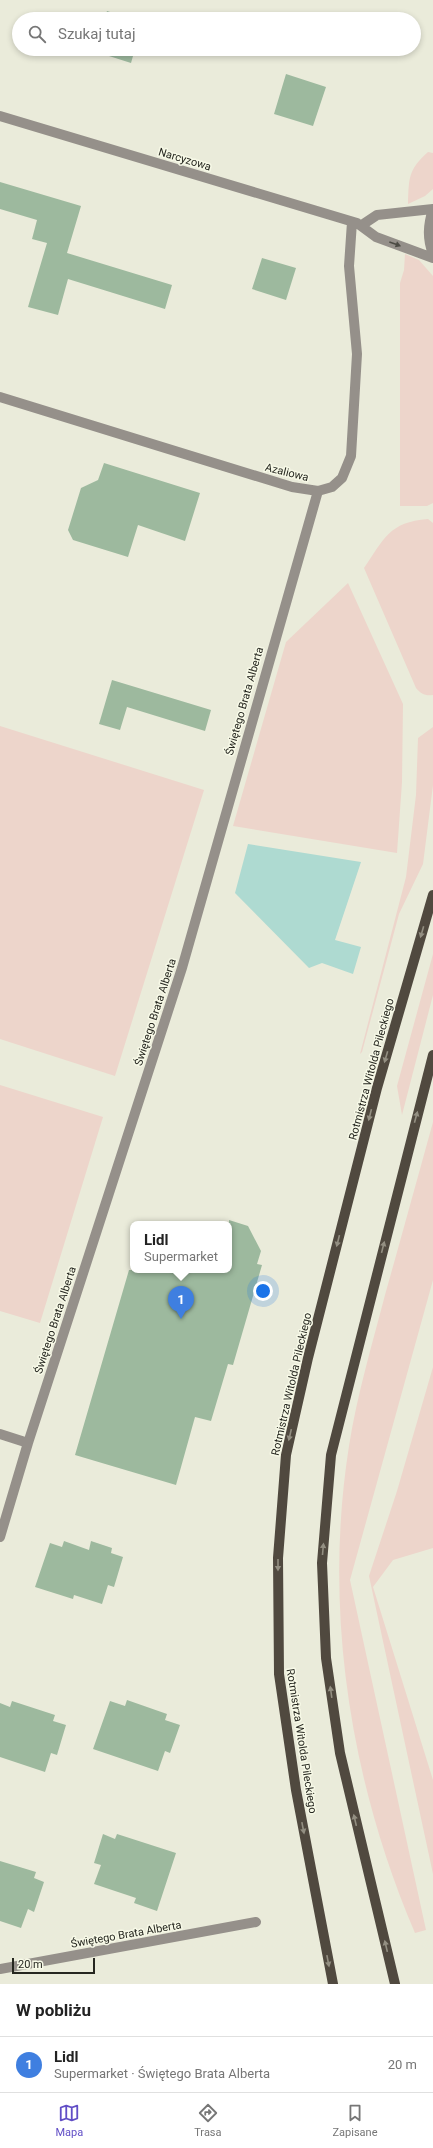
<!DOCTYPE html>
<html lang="pl">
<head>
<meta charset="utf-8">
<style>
	:root { --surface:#fff; --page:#f2f2f2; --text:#222; --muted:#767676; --line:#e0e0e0; --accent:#614ec6 }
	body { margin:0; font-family:Roboto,sans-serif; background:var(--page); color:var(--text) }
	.scale { position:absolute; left:12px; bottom:10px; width:83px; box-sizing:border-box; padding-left:4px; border:2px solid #25261f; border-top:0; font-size:11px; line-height:14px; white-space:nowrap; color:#25261f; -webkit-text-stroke:3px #f7f9e7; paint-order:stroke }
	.you { position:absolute; left:263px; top:1291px; width:14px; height:14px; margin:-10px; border:3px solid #fff; border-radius:50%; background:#1a73e8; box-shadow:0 0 0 6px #1a73e833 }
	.badge { display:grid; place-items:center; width:26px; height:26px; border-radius:50%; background:var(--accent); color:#fff; font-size:13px; font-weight:700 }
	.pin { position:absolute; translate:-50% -33px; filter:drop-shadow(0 1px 2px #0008) }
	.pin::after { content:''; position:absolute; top:21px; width:14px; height:12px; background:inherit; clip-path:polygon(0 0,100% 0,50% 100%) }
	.popup { position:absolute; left:130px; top:1221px; width:102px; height:52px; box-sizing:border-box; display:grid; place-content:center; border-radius:8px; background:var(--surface); filter:drop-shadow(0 1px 3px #0005); font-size:13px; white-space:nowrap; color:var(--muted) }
	.popup b { font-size:15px; color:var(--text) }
	.popup::after { content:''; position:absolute; left:50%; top:100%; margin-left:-8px; border:8px solid transparent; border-top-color:var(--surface) }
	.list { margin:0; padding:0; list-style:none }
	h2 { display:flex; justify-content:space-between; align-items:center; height:52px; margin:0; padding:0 16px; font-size:17px }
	h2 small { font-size:13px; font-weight:400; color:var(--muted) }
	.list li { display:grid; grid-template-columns:26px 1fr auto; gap:12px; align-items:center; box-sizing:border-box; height:56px; padding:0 16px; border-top:1px solid var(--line) }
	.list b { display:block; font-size:15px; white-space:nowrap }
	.list p { margin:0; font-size:13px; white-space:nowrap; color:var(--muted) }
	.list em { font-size:13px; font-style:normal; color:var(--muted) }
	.icon { flex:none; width:22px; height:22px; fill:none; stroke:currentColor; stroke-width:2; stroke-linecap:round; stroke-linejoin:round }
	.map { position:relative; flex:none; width:433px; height:1984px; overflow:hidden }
	.search { position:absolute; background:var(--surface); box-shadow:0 2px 6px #0003; left:12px; right:12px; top:12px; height:44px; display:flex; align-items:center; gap:10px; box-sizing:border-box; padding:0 14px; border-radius:22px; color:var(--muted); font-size:15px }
	.sheet { height:108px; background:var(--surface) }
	nav { display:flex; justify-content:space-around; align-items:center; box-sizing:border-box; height:56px; border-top:1px solid var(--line); background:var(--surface); font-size:11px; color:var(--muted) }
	nav a { display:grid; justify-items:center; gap:2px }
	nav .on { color:var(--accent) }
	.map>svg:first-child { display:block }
</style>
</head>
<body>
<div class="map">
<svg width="433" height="1984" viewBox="0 0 433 1984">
	<rect width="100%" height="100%" fill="#eaebda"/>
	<!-- green -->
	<path fill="#edd5cb" d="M428 152 433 153V189L425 196 408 204C409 178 408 170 428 152Z
		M405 254 419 260 433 276V503L427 506H400V283L404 270Z
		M428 519 433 523V695C425 696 421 694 416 688L364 568C384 539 389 522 428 519Z
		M348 583 403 704 402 782 397 853 233 826 286 642Z
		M0 726 204 790 115 1076 0 1039Z
		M433 727V785L423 864 399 914 362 1052 360 1054 406 877 416 795 418 738Z
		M433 954V995L402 1115 397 1086Z
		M0 1085 103 1117 40 1323 0 1311Z
		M433 1122V1280L350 1580 426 1930 415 1933C350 1781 323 1610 349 1446 357 1395 372 1345 385 1295 401 1238 417 1180 433 1122Z
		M433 1367V1548L393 1560 373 1587 433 1780V1874L369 1576 397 1491Z"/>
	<!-- water -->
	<path fill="#aedad1" d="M248 844 361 862 335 940 361 947 353 974 322 963 309 968 235 893Z"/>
	<!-- building -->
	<path fill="#9db99e" d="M107 11 132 19H104Z
		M87 49H135L131 63Z
		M286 74 326 87 313 126 274 114Z
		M0 182 81 206 67 253 172 285 165 309 68 279 58 315 28 307 47 243 32 239 37 220 0 209Z
		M262 258 296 268 286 300 252 289Z
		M104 463 200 493 185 541 138 525 128 557 73 540 68 530 81 488 98 480Z
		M112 680 211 710 205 731 127 707 120 730 99 724Z
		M229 1220 248 1226 261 1251 257 1264 262 1265 233 1365 228 1364 211 1421 195 1417 176 1485 75 1455 129 1270H229Z
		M64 1541 89 1550 91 1541 112 1548 111 1553 123 1557 114 1587 108 1585 102 1604 74 1595 73 1599 35 1587 50 1543 62 1547Z
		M127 1700 167 1714 165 1720 180 1725 170 1753 165 1751 158 1771 93 1749 110 1701 125 1706Z
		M12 1701 55 1715 53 1721 66 1725 57 1755 51 1753 45 1772 0 1757V1703L10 1707Z
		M103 1834 115 1839 117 1834 176 1853 157 1911 134 1903 136 1898 94 1884 101 1865 94 1863Z
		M0 1861 36 1872 34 1878 44 1882 34 1912 28 1909 21 1928 0 1921Z"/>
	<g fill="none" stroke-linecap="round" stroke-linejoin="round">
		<!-- minor -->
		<path stroke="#95908a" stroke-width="10" d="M0 116 357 223 376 237 433 258
			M433 209C428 225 427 238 433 254
			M362 225 377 215 433 209
			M0 397 292 487 318 491 332 487 342 478 351 456 357 354 349 266 352 222
			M0 1434 28 1443
			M0 1537 28 1443 182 968 318 491
			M0 1969 256 1922"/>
		<!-- major -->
		<path stroke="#50493f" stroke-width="10" d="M333 1984 296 1790 279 1674 278 1558 286 1455 308 1358 377 1088 433 895
			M395 1984 340 1753 326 1658 322 1563 331 1455 433 1055"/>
	</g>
	<!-- one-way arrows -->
	<defs><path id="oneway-solid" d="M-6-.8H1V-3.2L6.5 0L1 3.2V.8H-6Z"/></defs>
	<use fill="#4c4b44" href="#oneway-solid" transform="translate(395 244) rotate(20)"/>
	<g fill="#938f82">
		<use href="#oneway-solid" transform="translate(422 932) rotate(106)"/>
		<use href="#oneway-solid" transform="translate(386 1057) rotate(106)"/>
		<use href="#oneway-solid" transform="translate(370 1115) rotate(104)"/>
		<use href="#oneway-solid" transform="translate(416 1117) rotate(-75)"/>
		<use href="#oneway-solid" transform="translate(338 1241) rotate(104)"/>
		<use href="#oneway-solid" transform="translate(383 1247) rotate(-76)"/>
		<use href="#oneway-solid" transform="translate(290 1435) rotate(103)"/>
		<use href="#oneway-solid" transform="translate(323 1549) rotate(-85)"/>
		<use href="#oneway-solid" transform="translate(278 1565) rotate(90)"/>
		<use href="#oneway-solid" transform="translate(331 1692) rotate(-98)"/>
		<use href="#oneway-solid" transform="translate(355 1820) rotate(-103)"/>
		<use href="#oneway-solid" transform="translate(303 1828) rotate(79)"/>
		<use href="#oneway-solid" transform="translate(386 1946) rotate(-103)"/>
		<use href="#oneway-solid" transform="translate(328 1961) rotate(79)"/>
	</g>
	<g text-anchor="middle" stroke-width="3" stroke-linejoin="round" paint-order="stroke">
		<!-- street labels -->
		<g font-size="11" fill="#25261f" stroke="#f7f9e7">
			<text transform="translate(185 159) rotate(17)" y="4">Narcyzowa</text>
			<text transform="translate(287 472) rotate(14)" y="4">Azaliowa</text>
			<text transform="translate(244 701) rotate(-74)" y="4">Świętego Brata Alberta</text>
			<text transform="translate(155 1012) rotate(-72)" y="4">Świętego Brata Alberta</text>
			<text transform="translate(371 1069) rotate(-75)" y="4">Rotmistrza Witolda Pileckiego</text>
			<text transform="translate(55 1320) rotate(-72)" y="4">Świętego Brata Alberta</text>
			<text transform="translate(291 1384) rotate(-77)" y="4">Rotmistrza Witolda Pileckiego</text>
			<text transform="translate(302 1741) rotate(81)" y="4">Rotmistrza Witolda Pileckiego</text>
			<text transform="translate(126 1934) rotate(-10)" y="4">Świętego Brata Alberta</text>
		</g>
	</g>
</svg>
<div class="scale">20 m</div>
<div class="you"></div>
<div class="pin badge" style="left:181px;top:1319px;background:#3f7fe0">1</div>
<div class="popup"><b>Lidl</b>Supermarket</div>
<div class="search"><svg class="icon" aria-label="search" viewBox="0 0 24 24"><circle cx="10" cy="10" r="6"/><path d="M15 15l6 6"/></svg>Szukaj tutaj</div>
</div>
<section class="sheet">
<h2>W pobliżu<small></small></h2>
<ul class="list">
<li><span class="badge" style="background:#3f7fe0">1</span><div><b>Lidl</b><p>Supermarket · Świętego Brata Alberta</p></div><em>20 m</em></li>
</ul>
</section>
<nav>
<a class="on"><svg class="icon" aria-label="map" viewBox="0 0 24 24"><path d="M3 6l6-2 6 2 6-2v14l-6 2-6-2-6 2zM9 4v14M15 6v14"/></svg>Mapa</a>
<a><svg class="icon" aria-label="directions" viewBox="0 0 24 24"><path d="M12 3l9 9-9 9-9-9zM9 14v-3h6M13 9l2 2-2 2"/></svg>Trasa</a>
<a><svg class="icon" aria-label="saved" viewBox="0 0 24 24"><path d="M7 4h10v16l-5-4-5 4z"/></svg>Zapisane</a>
</nav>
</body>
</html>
